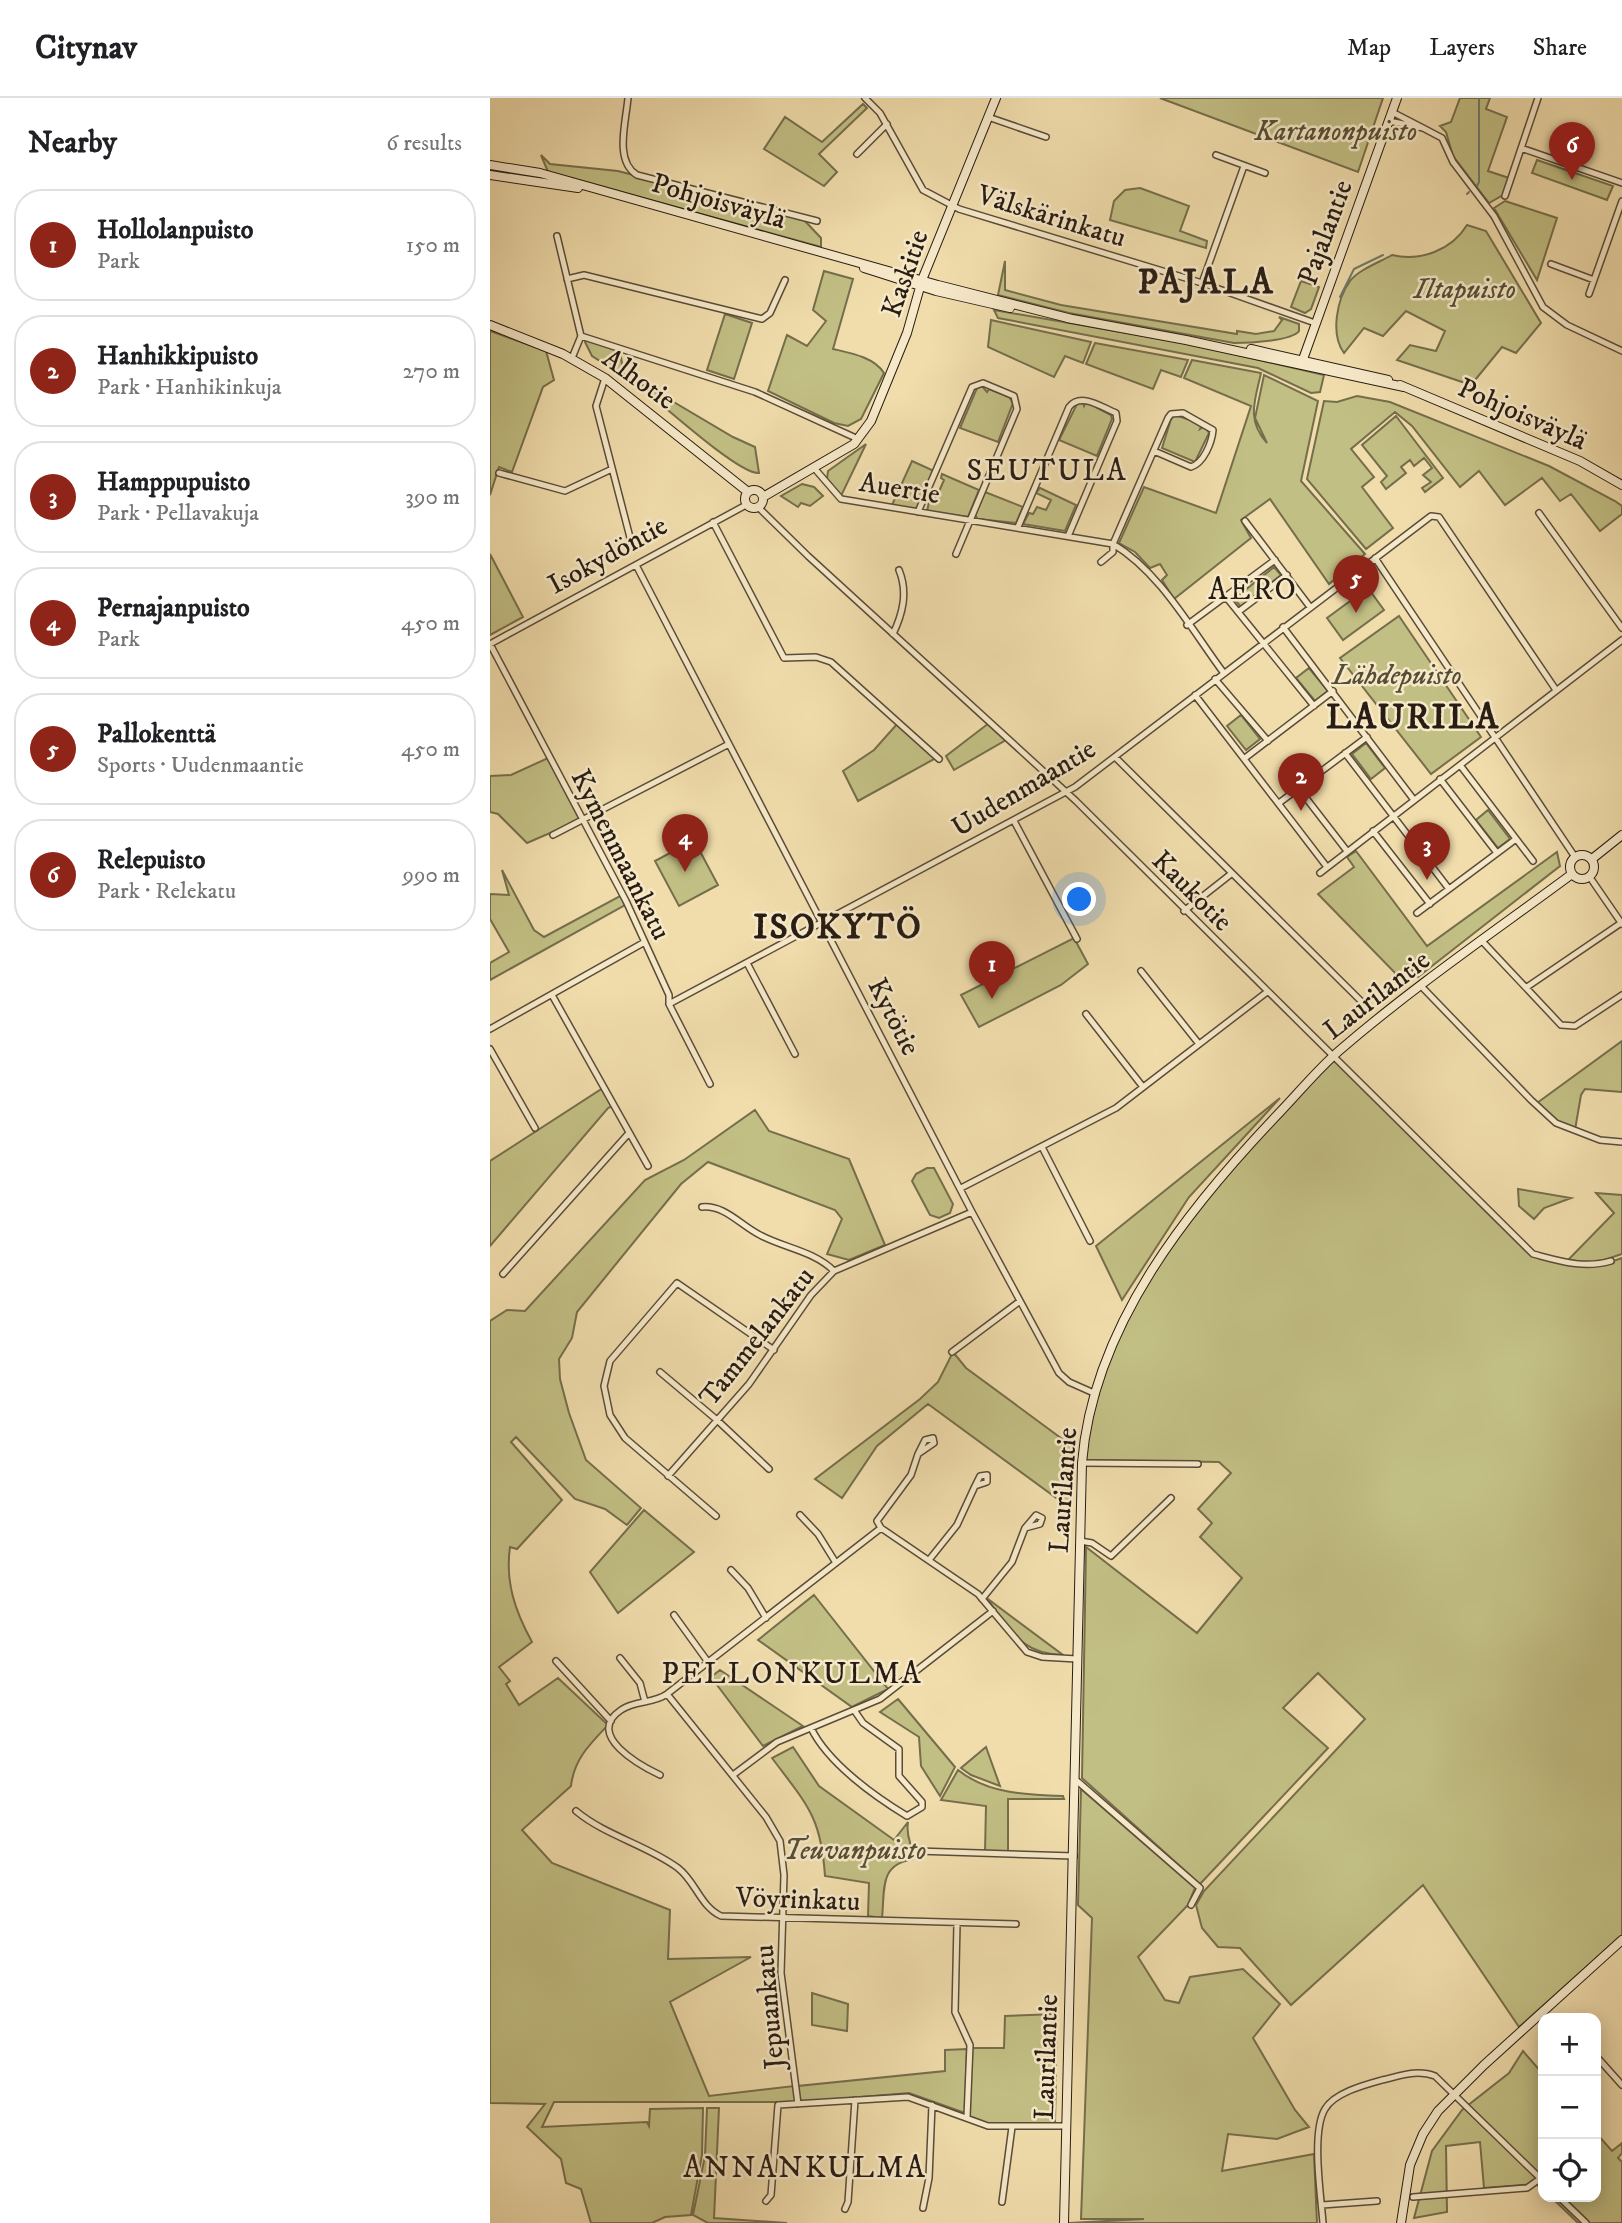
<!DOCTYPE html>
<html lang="en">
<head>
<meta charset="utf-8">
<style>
	:root { --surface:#fff; --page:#f6f6f6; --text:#202124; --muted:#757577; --line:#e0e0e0; --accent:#8f2418 }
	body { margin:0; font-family:"IM FELL DW Pica",serif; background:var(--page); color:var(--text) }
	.controls { position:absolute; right:21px; bottom:21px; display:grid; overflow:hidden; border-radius:14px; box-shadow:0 4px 18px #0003 }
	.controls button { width:63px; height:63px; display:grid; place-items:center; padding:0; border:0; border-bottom:2px solid var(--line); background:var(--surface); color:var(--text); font:35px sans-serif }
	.you { position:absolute; left:590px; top:802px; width:24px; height:24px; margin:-18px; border:5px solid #fff; border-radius:50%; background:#1a73e8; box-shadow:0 0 0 10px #1a73e833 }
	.badge { display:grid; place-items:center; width:46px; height:46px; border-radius:50%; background:var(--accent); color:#fff; font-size:23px; font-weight:700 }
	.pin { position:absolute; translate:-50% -58px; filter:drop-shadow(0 2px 4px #0008) }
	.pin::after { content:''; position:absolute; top:37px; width:24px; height:21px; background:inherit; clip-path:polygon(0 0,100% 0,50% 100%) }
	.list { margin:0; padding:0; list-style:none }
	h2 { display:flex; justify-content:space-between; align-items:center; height:91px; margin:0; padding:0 28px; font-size:30px }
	h2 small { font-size:23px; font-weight:400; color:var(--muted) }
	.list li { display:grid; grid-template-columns:46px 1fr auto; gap:21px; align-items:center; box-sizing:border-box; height:112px; margin:0 14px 14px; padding:0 14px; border:2px solid var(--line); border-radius:28px }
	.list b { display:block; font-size:26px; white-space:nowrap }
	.list p { margin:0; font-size:23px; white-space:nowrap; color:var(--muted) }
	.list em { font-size:23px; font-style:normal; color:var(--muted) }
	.icon { flex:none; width:38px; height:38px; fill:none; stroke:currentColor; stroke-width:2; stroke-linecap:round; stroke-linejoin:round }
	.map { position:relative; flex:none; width:1132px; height:2125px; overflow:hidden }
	header { display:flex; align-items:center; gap:42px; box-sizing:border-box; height:98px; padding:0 35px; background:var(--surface); border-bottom:2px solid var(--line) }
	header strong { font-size:33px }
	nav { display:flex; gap:38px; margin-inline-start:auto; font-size:24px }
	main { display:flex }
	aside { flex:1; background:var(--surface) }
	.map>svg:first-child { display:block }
</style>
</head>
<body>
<header>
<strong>Citynav</strong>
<nav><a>Map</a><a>Layers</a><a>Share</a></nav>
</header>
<main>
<aside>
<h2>Nearby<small>6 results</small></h2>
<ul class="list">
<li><span class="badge">1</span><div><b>Hollolanpuisto</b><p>Park</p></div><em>150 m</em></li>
<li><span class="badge">2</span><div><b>Hanhikkipuisto</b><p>Park · Hanhikinkuja</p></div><em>270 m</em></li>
<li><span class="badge">3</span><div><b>Hamppupuisto</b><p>Park · Pellavakuja</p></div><em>390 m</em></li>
<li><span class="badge">4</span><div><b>Pernajanpuisto</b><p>Park</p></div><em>450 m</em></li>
<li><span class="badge">5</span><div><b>Pallokenttä</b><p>Sports · Uudenmaantie</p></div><em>450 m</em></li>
<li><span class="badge">6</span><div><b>Relepuisto</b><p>Park · Relekatu</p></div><em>990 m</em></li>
</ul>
</aside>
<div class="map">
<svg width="1132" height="2125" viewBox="0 0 1132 2125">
	<rect width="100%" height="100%" fill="#f1ddac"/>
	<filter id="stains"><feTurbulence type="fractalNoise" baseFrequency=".00286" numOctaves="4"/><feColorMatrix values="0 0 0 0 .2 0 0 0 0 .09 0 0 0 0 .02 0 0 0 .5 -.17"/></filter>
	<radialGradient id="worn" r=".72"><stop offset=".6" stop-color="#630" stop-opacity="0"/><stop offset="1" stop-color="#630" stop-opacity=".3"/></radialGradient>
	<!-- green -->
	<path fill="#c2bf84" stroke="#756e4c" stroke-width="2" d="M670 0H893L868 74Z
		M970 0H1000L996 11 1017 19 998 73 1019 80 1013 97 999 105 963 58 956 34 950 28 961 24Z
		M373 6 377 10 329 56 347 74 334 88 274 51 295 19 332 44Z
		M51 57 60 66 128 73 313 121 331 140V149L58 74Z
		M1047 62 1123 88 1117 102 1042 75Z
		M650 90 699 108 690 133 717 143 716 150 620 122 624 103 635 92Z
		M1015 103 1067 120 1047 182 1004 110Z
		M977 127 996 133 1051 225 1026 255 1012 249 981 287 907 262 920 247 946 253 955 233 916 213 893 238 874 230 854 255C840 236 847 201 860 183 868 172 890 164 902 157 930 164 962 152 977 127Z
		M515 163V192L571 207 747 236V233L766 236 784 233 792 222 789 219 809 226V233C802 243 758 245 744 245L579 215 508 197Z
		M334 173 363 181 343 251C360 255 384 259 394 275L371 321 358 328 344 325 278 293 297 237 317 248 336 223 323 212Z
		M811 183 829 189 821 211 815 215 801 209Z
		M504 212 700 246 834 277 830 294 821 295 768 270 508 220Z
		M235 216 262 225 244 281 217 272Z
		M501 222 601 244 593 265 575 258 564 279 498 249Z
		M0 233 56 253 64 282 53 289 22 374 9 369 0 397Z
		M97 242 130 253 134 278 102 258 95 244Z
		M605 245 698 262 691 279 671 272 663 291 596 266Z
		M702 262 771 275C765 302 756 322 777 345L765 320 774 277 828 303 811 383 875 456 839 486 780 401 751 422 761 440 684 501 672 482 677 477 670 466 660 470 645 454 629 445 654 389 726 415 761 308 694 280Z
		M155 287 243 339 265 349 269 375C249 377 170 304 149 288Z
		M492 288 497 294 499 291 519 299 523 305 508 344 470 330 487 290Z
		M867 298 900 304 1059 368 1125 403 1132 408V416L1110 433 1081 396 1070 403 1052 380 1015 407 989 373 970 389 922 328 905 314 861 351 884 379 872 389 903 430 876 451 817 381 834 303 847 304Z
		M588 304H593L594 308 596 304 621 317 622 321 607 358 569 342Z
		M685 317 712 326 710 331 715 328 719 335 705 364 672 350 681 321Z
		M906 318 953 380 935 394 932 390 941 384 933 377 942 370 934 360 924 368 920 362 911 369 916 375 896 391 891 384 897 378 872 347Z
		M376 346 351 398 337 381 338 373Z
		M422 363 444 373 427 412 402 407Z
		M452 376 489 392 478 419 437 413 439 404 444 405 454 382 451 380Z
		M312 386 324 389 333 398 320 408 311 405 308 409 291 398Z
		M550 390 586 407 575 433 533 426 539 415 543 416 547 409 556 412 561 402 546 395Z
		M495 394 533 409 526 425 488 421 485 417Z
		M0 456 33 519 0 537Z
		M784 469 791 477 751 509 744 501Z
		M878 490 894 512 853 542 837 520Z
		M909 518 991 639 941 676 850 560Z
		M819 570 838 593 825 603 806 580Z
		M751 617 770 641 756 652 737 628Z
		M408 625 446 660 368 703 353 673 384 652Z
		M499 625 516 642 464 672 456 658Z
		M876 645 895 670 881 681 862 656Z
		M58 660 90 722 37 745 8 716 0 714V678L21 677Z
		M998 712 1020 741 1008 750 986 722Z
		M204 742 228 787 189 808 165 763Z
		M866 753 937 848 1067 754 1070 768 928 879 919 869 908 878 828 796 864 769 857 759Z
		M12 772 44 832 54 839 130 798 135 807 0 882V865L19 854 0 821V796L19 797Z
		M584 840 598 866 571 887 489 929 471 897Z
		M1132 943V994L1095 991 1091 997 1085 1032 1068 1023 1047 1005Z
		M843 959 1043 1156C1072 1164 1104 1172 1132 1160V1837L1029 1929 933 1787 801 1907 750 1850 728 1849 712 1830 706 1807 714 1793 875 1621 828 1575 793 1610 838 1650 710 1786 592 1680 596 1449 707 1535 752 1480 710 1439 722 1425 708 1411 741 1375 729 1364 597 1362 592 1365C601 1321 609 1277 628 1236 676 1130 766 1045 843 959Z
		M113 990 123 1008 118 1010 0 1148V1063Z
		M790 1000 699 1099 632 1202 606 1148Z
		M265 1012 279 1033 359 1061 395 1147 359 1162 337 1156 352 1121 345 1112 218 1064 191 1086 87 1214 82 1240 69 1261 70 1281 79 1315 96 1362 151 1410 137 1427 115 1411 85 1401 26 1339 21 1344 72 1402 27 1451 20 1449C15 1484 25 1513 42 1544L9 1569 20 1583 16 1586 29 1607 68 1580 118 1627C100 1646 84 1661 81 1688L32 1732 62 1765 180 1812 178 1861 261 1859 180 1904 219 1998 304 1988 306 2004H64L52 2029 157 2024 159 2028 160 2011 213 2010 212 2057 201 2117 175 2119 162 2125H101L91 2091 76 2085 71 2061 37 2029 55 2006 0 2005V1223L17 1212 35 1213 155 1082 194 1062Z
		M437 1070H444L463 1106 460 1115 449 1120 440 1117 422 1083 426 1076Z
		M1028 1091 1081 1100 1054 1110 1044 1121 1029 1108Z
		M1106 1095 1132 1097V1156L1105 1165 1078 1162 1124 1115Z
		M463 1254 476 1270 575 1343 582 1344 580 1410 438 1306 387 1348 352 1400 325 1381 430 1301 448 1284Z
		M154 1412 204 1454 128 1515 100 1474Z
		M324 1497 398 1591 362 1609 268 1542Z
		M498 1502V1501L573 1557C531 1556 522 1533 498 1502Z
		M230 1572 313 1628 273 1648 221 1579Z
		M408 1601 465 1669 450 1698 431 1668 429 1639 390 1614Z
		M303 1649 329 1688 404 1742 418 1724C415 1741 424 1748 423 1761 389 1767 395 1790 392 1820L378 1818 379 1785 335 1778C331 1718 317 1707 282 1660Z
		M496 1649 510 1688 481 1677 471 1670Z
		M468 1672C498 1696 537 1697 573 1698L574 1701H518V1754H495L496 1708 451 1702Z
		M591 1691 705 1790 698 1807 648 1859 675 1902 689 1905 700 1879 753 1871 790 1906 763 1940 805 2012 819 2029 787 2041 738 2036 732 2073 824 2056 827 2125H579L654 2121H591L602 1820 588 1807Z
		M322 1895 358 1906 357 1933 322 1927Z
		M567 1916 565 2026H498L479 2018 482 1950H514L515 1918Z
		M477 1951 475 2015 419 1995 310 2004 308 1988 455 1973V1952Z
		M1033 1953 1053 1976V2092L1046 2086 994 2090 990 2044 956 2048 957 2114 924 2120 942 2053 972 2012 1019 1975Z
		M217 2010H229L224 2120 297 2125H218L203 2117 215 2058Z
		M1106 2035 1122 2053 1132 2045V2055L1128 2060 1132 2064V2125H1088L1061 2099H1106Z"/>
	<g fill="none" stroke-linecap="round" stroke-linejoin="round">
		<!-- stream -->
		<path stroke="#6d7c6c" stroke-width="2" d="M987 88 989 84V0
			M977 96 979 94
			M850 199 864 171 893 157"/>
		<defs>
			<path id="street" d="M138 0C136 24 124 63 147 77L327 123
				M375 0 390 15 433 92 469 111 712 185 825 225
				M902 14 933 30
				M498 19 556 39
				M899 23 933 30 952 40 963 64 1004 118 1053 209 1077 227 1132 253
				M1031 50 1132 85
				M367 56 397 26
				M726 57 775 75
				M1015 98 1048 0
				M67 138 91 238 82 260
				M1061 166 1104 182
				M77 181 94 177 272 221 280 215 295 182
				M712 185 754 68
				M1099 196 1132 103
				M91 238 265 294 368 341
				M115 280 106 308 143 451
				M325 371 351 401 623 446C670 474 701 531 733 574
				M9 375 75 393 122 371
				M268 409 318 458 586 703 1043 1156C1070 1163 1094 1171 1121 1163
				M428 414 482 289 493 285 524 298 527 311 466 456
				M1049 415 1132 530
				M755 423 820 509
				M223 424 294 560 326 559 341 564 449 661
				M528 429 579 309C591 294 611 309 626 315L627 323 579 436
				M885 460 1085 759
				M611 464 623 454V446L678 320 681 316 693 315 723 332C722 344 714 365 701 369L664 353
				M146 467 482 1114 569 1275 579 1284 606 1296
				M736 499 824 608
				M748 514 797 477
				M697 527 785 462
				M793 529 924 702
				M403 536C413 515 418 494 409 472
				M725 581 778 643
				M705 597 837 769
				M855 655 959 791
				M625 659 878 910
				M755 660 843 593
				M970 667 1043 763
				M950 681 1007 755
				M809 691 857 753
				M789 705 877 639
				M524 723 587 841
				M883 733 940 806
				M63 737 239 646
				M830 775 1132 542
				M1099 778 1132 826
				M694 813 741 776
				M927 815 1026 741
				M992 843 1071 927 1085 928 1132 897
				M257 865 305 956
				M651 873 709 946
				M932 889 1041 1002 1066 1025 1110 1042 1132 1044
				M1037 889 1131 825
				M62 897 158 1068
				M179 906 585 689 941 418 949 419 1066 592
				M596 916 653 989
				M0 931 153 845
				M0 951 45 1030
				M220 986 179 906V897L136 803 0 546 256 407
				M552 1049 600 1143
				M471 1090 626 1010 777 894
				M212 1109C235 1107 250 1127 270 1137 294 1150 324 1153 344 1173
				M13 1176 139 1035
				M462 1254 530 1203
				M170 1274 227 1322 279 1371
				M592 1365 708 1366
				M178 1378 259 1286 321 1197 344 1173 482 1114
				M310 1417 328 1436 346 1465
				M226 1418 135 1340 120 1317 114 1288 120 1263 187 1185 284 1252
				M391 1430 387 1423 421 1377 428 1356 444 1345 443 1340 435 1342 428 1356
				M590 1443 602 1445 621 1458 681 1400
				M439 1462 467 1427 485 1388 497 1384V1377L490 1378 485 1388
				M241 1472 258 1490 276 1520
				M492 1501 522 1464 535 1430 550 1426 552 1420 546 1417 535 1430
				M184 1517 218 1564
				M130 1560 150 1585 155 1604
				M66 1563 121 1623
				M177 1596 276 1719 290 1743 294 1777 291 1875 308 2006
				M321 1630C338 1665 384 1698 417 1718L432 1709V1704L409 1678V1651L373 1625 364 1612
				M170 1677C151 1668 94 1637 131 1612 145 1602 163 1606 177 1596L391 1430 488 1496 537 1554 552 1559 587 1561
				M243 1677 287 1644 390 1601 503 1513
				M586 1682 710 1790 701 1807
				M86 1713C116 1738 157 1747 188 1770 206 1784 210 1808 231 1818L526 1826
				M427 1753 584 1758
				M467 1826 465 1914 480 1947 477 2019
				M1106 1958 1132 1987
				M923 2099 1037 2090 1051 2080
				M1069 2099 1096 2125
				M276 2103 281 2097 288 2007 418 1999 498 2028H576
				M512 2104 522 2029
				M832 2107 887 2103
				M433 2110 439 2080 442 2007
				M355 2111 358 2104 365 2002
				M833 2125C831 2098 821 2034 835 2011 844 1995 874 1987 892 1982 910 1978 927 1971 945 1978L1053 2083"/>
			<path id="secondary" d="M0 67 50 75 448 187 582 221
				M0 77 88 90
				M374 170 446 193 520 210
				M577 220 696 242 914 289
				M0 227 73 256 115 280 258 394
				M761 251 898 282
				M812 264 907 0
				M910 287 1090 363 1132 387
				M255 401a9 9 0 1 1 18 0a9 9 0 1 1-18 0Z
				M273 399 364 346 381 323 417 235 432 182 506 0
				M1080 769a12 12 0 1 1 24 0a12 12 0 1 1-24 0Z
				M1102 761 1132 737
				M574 2125 592 1365C603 1227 700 1108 791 1013 811 992 829 970 850 952 923 889 1005 833 1082 776
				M911 2125 920 2067 933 2036 948 2013 994 1967 1132 1842"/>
		</defs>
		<!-- street casing -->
		<use href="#street" stroke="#5a4c39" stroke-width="8"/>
		<!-- secondary casing -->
		<use href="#secondary" stroke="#281c13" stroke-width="10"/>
		<!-- street -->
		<use href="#street" stroke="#f6e9c9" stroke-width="5"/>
		<!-- secondary -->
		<use href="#secondary" stroke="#f6e9c9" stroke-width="8"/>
	</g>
	<g text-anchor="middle" stroke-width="5" stroke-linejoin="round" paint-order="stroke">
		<!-- park labels -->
		<g font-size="28" font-style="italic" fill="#564d35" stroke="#f6e9c9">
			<text x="846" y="42">Kartanonpuisto</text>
			<text x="975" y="200">Iltapuisto</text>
			<text x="907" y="586">Lähdepuisto</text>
			<text x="365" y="1761">Teuvanpuisto</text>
		</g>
		<!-- street labels -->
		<g font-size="28" fill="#281c13" stroke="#f6e9c9">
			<text transform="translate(229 102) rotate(16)" y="10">Pohjoisväylä</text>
			<text transform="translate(562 117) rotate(17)" y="10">Välskärinkatu</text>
			<text transform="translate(834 134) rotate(-70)" y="10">Pajalantie</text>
			<text transform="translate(414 175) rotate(-71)" y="10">Kaskitie</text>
			<text transform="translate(150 280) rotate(36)" y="10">Alhotie</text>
			<text transform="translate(1033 315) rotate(24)" y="10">Pohjoisväylä</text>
			<text transform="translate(410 389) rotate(9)" y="10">Auertie</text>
			<text transform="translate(117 456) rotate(-29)" y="10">Isokydöntie</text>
			<text transform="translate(533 689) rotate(-31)" y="10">Uudenmaantie</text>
			<text transform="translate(132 756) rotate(63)" y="10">Kymenmaankatu</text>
			<text transform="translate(703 792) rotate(45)" y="10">Kaukotie</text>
			<text transform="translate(886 896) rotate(-38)" y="10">Laurilantie</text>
			<text transform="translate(405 918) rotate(63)" y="10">Kytötie</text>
			<text transform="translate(266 1238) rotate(-52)" y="10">Tammelankatu</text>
			<text transform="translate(572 1392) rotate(-86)" y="10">Laurilantie</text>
			<text transform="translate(308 1800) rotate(2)" y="10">Vöyrinkatu</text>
			<text transform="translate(278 1909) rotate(-95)" y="10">Jepuankatu</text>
			<text transform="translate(555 1959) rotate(-88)" y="10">Laurilantie</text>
		</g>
		<!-- neighbourhood labels -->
		<g font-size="30" letter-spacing="2" fill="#281c13" stroke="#f6e9c9">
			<text x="557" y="382">SEUTULA</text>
			<text x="763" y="501">AERO</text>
			<text x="302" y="1585">PELLONKULMA</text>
			<text x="315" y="2079">ANNANKULMA</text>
		</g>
		<!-- district labels -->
		<g font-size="35" font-weight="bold" letter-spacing="2" fill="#281c13" stroke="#f6e9c9">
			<text x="716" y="195">PAJALA</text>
			<text x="923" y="630">LAURILA</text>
			<text x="348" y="840">ISOKYTÖ</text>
		</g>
	</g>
	<rect width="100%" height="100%" filter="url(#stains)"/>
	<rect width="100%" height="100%" fill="url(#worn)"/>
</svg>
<div class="controls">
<button>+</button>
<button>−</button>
<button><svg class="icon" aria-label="locate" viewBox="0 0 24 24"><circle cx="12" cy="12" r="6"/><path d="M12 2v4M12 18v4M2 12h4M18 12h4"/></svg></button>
</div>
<div class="you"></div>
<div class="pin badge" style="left:502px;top:901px">1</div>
<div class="pin badge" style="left:811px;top:713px">2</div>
<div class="pin badge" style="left:937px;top:782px">3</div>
<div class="pin badge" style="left:195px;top:774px">4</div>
<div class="pin badge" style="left:866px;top:515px">5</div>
<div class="pin badge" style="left:1082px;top:82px">6</div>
</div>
</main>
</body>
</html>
